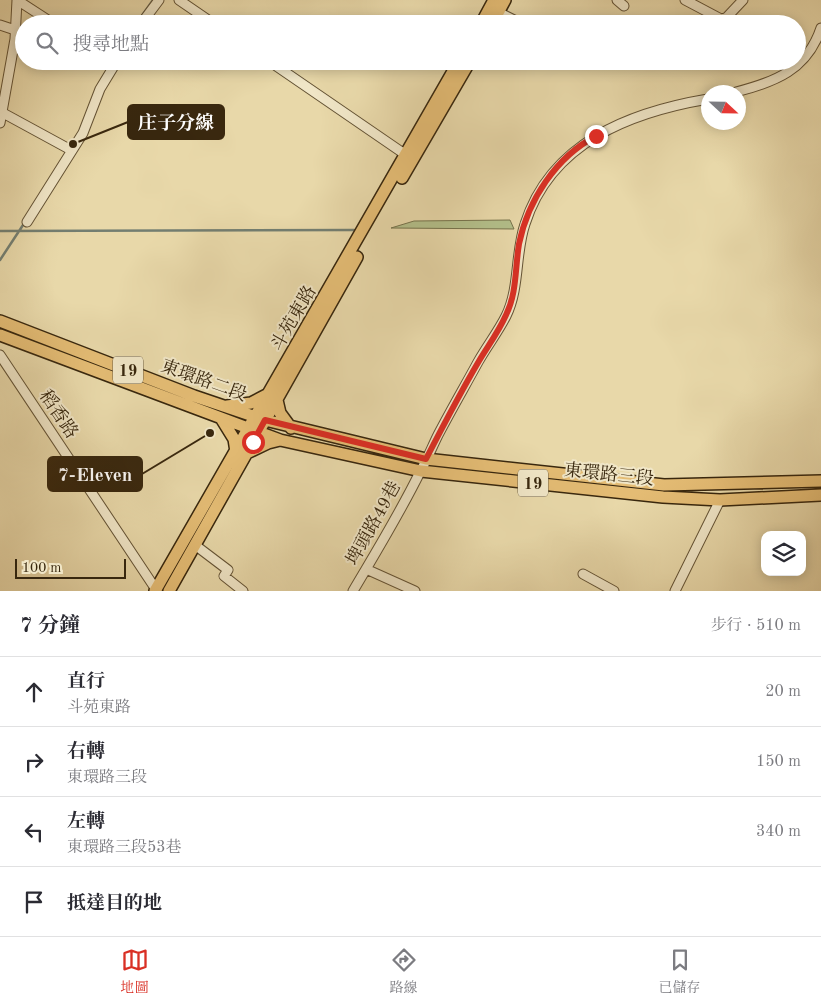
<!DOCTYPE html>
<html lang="zh-TW">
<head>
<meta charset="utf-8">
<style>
	:root { --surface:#fff; --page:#f7f7f7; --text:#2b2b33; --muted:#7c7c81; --line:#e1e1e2; --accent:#d93025 }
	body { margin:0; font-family:"Old Standard TT","Noto Serif TC",serif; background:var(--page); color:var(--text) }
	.controls { position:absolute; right:15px; bottom:15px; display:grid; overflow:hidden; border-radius:10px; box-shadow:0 2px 12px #0003 }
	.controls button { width:45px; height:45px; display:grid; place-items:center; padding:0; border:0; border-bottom:1px solid var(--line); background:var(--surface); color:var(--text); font:25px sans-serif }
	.compass { position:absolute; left:701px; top:85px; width:45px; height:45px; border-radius:50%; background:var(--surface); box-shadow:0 2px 12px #0003; rotate:112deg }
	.scale { position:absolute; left:15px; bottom:12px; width:111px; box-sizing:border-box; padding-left:5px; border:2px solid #38270e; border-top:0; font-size:14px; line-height:18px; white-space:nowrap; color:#38270e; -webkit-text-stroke:4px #f0e6c7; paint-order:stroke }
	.stop { position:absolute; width:15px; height:15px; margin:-11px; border:4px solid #d93025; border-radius:50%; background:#fff }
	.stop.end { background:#d93025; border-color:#fff; box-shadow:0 1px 5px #0008 }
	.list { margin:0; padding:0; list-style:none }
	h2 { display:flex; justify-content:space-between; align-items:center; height:65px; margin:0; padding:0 20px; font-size:21px }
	h2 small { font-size:16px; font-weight:400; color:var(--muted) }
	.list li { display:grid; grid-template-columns:32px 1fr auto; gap:15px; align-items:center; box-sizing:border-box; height:70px; padding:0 20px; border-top:1px solid var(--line) }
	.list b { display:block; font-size:19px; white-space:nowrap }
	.list p { margin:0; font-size:16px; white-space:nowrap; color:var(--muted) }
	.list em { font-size:16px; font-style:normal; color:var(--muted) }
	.icon { flex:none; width:28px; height:28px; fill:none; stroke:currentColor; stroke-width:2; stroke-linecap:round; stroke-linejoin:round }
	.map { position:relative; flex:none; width:821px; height:591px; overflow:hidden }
	.search { position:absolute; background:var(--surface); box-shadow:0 2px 12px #0003; left:15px; right:15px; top:15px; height:55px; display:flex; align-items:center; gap:12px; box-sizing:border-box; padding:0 18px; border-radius:28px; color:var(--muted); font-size:19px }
	.sheet { height:345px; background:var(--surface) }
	nav { display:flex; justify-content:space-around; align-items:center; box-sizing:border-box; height:70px; border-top:1px solid var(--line); background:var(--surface); font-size:14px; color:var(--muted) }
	nav a { display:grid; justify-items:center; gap:2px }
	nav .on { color:var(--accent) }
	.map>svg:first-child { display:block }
</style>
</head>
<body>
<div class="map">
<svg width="821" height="591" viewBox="0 0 821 591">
	<rect width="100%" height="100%" fill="#e8d8a9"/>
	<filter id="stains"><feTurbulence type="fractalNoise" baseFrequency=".004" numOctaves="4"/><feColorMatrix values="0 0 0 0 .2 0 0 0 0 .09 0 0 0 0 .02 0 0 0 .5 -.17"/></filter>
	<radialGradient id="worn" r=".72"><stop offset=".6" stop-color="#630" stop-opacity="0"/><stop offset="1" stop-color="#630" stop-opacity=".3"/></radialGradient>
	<!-- green -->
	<path fill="#b3bf8a" stroke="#76734c" d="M510 220 514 229 391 228 414 221Z"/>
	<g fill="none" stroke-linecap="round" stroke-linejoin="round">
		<!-- stream -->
		<path stroke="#737e71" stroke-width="2.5" d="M136 24 153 0
			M0 231 354 230
			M0 260 25 222"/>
		<defs>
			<path id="minor" d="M17 0 51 22
				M179 0 214 24
				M617 0 624 6
				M685 0 721 19 726 18 743 0
				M498 12 522 24
				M141 24 159 0
				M0 25 15 30
				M15 39 24 44
				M269 61 406 155
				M736 92C775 82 807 70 821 28
				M3 113 71 150
				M0 123 15 39 17 0
				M27 222 83 133 100 89 117 61
				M0 355 157 591
				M195 545 228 570 224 576 243 591
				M366 569 415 591
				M583 574 614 591
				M353 591C376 552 400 513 420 472 427 460 432 447 438 435 451 410 465 386 478 362 487 346 498 332 506 316 520 288 515 253 525 224 551 142 631 112 708 99
				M675 591 720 500"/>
			<path id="major" d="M481 24 494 0
				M492 24 505 0
				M402 178 470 61
				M0 321 194 396 265 420 426 459 664 485 821 481
				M0 335 280 440 421 471 663 497 720 500 821 495
				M277 400 280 413 291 428
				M227 406 251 403 270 393
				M221 418 234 439 236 452
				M247 453 268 443 280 440
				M155 591 459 61
				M169 591 357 257"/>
		</defs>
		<!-- minor casing -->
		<use href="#minor" stroke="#645335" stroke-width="11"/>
		<!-- major casing -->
		<use href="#major" stroke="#38270e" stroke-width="14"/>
		<!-- minor -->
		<use href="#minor" stroke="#f0e6c7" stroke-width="9"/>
		<!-- major -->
		<use href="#major" stroke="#e4bc74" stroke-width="11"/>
	</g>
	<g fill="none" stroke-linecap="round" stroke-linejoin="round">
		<!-- route -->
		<path stroke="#d93025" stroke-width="6" d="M253 442 265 420 426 459C443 426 460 393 479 361 488 346 499 331 506 315 517 293 515 268 519 244 528 200 556 157 596 136"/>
	</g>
	<g text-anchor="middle" stroke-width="4" stroke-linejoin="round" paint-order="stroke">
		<!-- shield labels -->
		<g fill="#f0e6c7" stroke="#6f6046" stroke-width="1">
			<rect x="113" y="356.5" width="30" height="27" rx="4"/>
			<rect x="518" y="469.5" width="30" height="27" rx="4"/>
		</g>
		<g font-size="16" font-weight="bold" fill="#38270e">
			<text x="128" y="376">19</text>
			<text x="533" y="489">19</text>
		</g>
		<!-- street labels -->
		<g font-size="18" fill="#38270e" stroke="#f0e6c7">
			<text transform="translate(293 318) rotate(-60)" y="6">斗苑東路</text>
			<text transform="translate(204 380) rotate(20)" y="6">東環路二段</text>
			<text transform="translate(59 414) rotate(56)" y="6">稻香路</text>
			<text transform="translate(609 474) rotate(6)" y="6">東環路三段</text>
			<text transform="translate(373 523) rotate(-61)" y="6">埤頭路49巷</text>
		</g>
	</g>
	<!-- callouts -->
	<path fill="none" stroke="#38270e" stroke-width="2" d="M73 144L128 122M210 433L142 474"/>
	<g fill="#38270e" stroke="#f0e6c7" stroke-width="2">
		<circle cx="73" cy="144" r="5"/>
		<circle cx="210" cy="433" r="5"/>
	</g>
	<g fill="#38270e" stroke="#38270e" stroke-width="2">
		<rect x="128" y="105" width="96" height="34" rx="5"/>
		<rect x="48" y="457" width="94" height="34" rx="5"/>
	</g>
	<g font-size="19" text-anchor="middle" font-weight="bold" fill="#fff">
		<text x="176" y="129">庄子分線</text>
		<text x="95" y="481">7-Eleven</text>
	</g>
	<rect width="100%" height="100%" filter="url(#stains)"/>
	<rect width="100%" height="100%" fill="url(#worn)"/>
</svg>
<div class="controls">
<button><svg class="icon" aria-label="layers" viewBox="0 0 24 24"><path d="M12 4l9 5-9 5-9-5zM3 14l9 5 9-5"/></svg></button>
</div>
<svg class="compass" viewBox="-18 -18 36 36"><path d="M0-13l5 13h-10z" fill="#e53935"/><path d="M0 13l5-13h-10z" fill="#7c7c81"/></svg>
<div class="scale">100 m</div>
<div class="stop" style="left:253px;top:442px"></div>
<div class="stop end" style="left:596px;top:136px"></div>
<div class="search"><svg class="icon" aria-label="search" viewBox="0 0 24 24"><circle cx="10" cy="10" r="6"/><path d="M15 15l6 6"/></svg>搜尋地點</div>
</div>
<section class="sheet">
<h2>7 分鐘<small>步行 · 510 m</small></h2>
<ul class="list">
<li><svg class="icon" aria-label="ahead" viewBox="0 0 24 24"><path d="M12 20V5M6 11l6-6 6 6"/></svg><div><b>直行</b><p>斗苑東路</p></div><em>20 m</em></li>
<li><svg class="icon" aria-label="right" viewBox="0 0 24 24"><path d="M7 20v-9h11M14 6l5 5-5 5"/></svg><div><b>右轉</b><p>東環路三段</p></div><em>150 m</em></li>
<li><svg class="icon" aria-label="left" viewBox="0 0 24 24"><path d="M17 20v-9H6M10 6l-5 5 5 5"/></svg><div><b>左轉</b><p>東環路三段53巷</p></div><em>340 m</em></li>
<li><svg class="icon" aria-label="arrive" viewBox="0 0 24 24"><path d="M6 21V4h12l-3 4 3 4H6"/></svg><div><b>抵達目的地</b></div></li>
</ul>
</section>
<nav>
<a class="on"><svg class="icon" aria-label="map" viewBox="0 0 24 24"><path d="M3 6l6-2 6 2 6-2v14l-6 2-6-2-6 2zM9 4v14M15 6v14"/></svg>地圖</a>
<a><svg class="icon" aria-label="directions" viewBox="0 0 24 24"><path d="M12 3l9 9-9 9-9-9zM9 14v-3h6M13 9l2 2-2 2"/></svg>路線</a>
<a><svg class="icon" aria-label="saved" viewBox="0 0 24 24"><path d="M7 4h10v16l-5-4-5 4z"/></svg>已儲存</a>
</nav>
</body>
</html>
